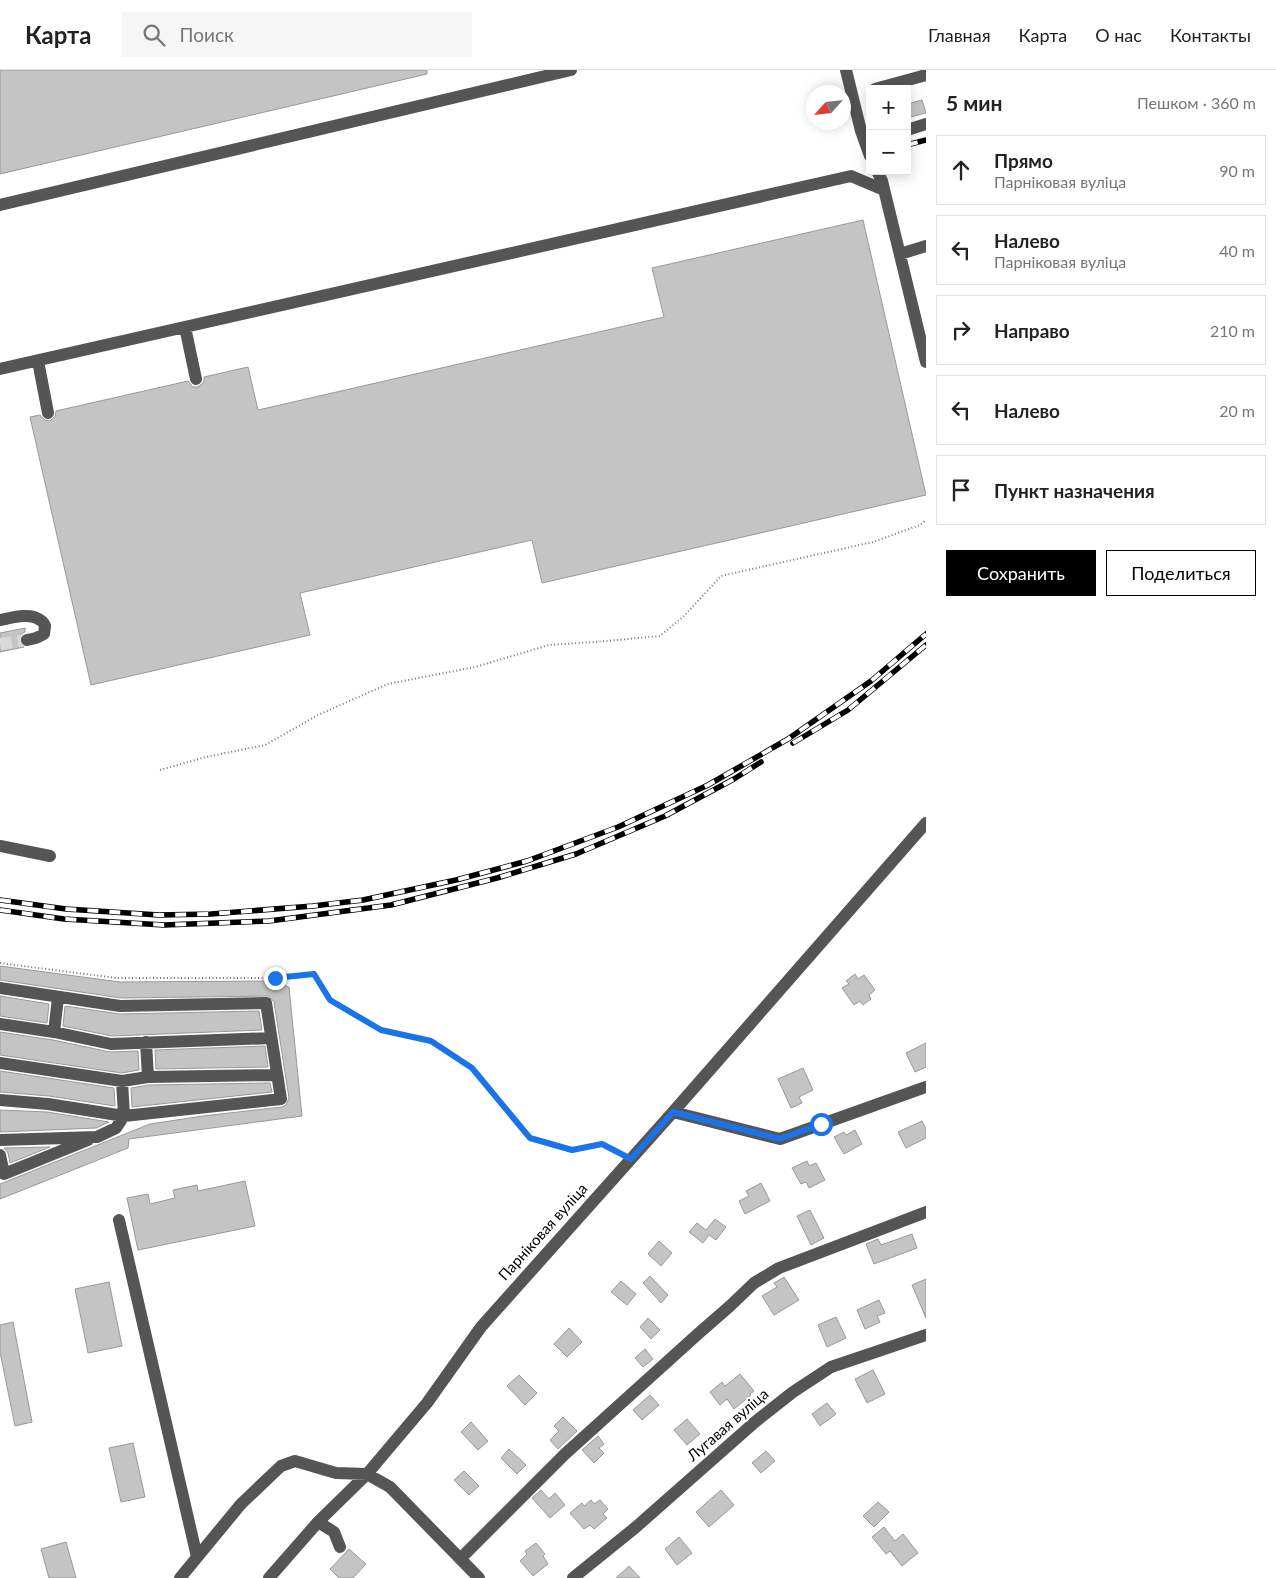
<!DOCTYPE html>
<html lang="ru">
<head>
<meta charset="utf-8">
<style>
	:root { --surface:#fff; --page:#f6f6f6; --text:#222; --muted:#767676; --line:#e0e0e0; --accent:#000 }
	body { margin:0; font-family:Lato,sans-serif; background:var(--page); color:var(--text) }
	.controls { position:absolute; right:15px; top:15px; display:grid; overflow:hidden; border-radius:0px; box-shadow:0 2px 12px #0003 }
	.controls button { width:45px; height:45px; display:grid; place-items:center; padding:0; border:0; border-bottom:1px solid var(--line); background:var(--surface); color:var(--text); font:25px sans-serif }
	.compass { position:absolute; left:806px; top:15px; width:45px; height:45px; border-radius:50%; background:var(--surface); box-shadow:0 2px 12px #0003; rotate:243deg }
	.stop { position:absolute; width:15px; height:15px; margin:-11px; border:4px solid #1a73e8; border-radius:50%; background:#fff }
	.stop.end { background:#1a73e8; border-color:#fff; box-shadow:0 1px 5px #0008 }
	.list { margin:0; padding:0; list-style:none }
	h2 { display:flex; justify-content:space-between; align-items:center; height:65px; margin:0; padding:0 20px; font-size:21px }
	h2 small { font-size:16px; font-weight:400; color:var(--muted) }
	.list li { display:grid; grid-template-columns:32px 1fr auto; gap:15px; align-items:center; box-sizing:border-box; height:70px; margin:0 10px 10px; padding:0 10px; border:1px solid var(--line); border-radius:0px }
	.list b { display:block; font-size:19px; white-space:nowrap }
	.list p { margin:0; font-size:16px; white-space:nowrap; color:var(--muted) }
	.list em { font-size:16px; font-style:normal; color:var(--muted) }
	.actions { display:flex; gap:10px; padding:15px 20px }
	.actions a { flex:1; padding:11px 0; border:1px solid var(--accent); border-radius:0px; text-align:center; font-size:18px; color:var(--accent) }
	.actions .main { background:var(--accent); color:#fff }
	.icon { flex:none; width:28px; height:28px; fill:none; stroke:currentColor; stroke-width:2; stroke-linecap:round; stroke-linejoin:round }
	.map { position:relative; flex:none; width:926px; height:1508px; overflow:hidden }
	header { display:flex; align-items:center; gap:30px; box-sizing:border-box; height:70px; padding:0 25px; background:var(--surface); border-bottom:1px solid var(--line) }
	header strong { font-size:24px }
	nav { display:flex; gap:28px; margin-inline-start:auto; font-size:18px }
	.search { width:350px; height:45px; background:var(--page); display:flex; align-items:center; gap:12px; box-sizing:border-box; padding:0 18px; border-radius:0px; color:var(--muted); font-size:19px }
	main { display:flex }
	aside { flex:1; background:var(--surface) }
	.map>svg:first-child { display:block }
</style>
</head>
<body>
<header>
<strong>Карта</strong>
<div class="search"><svg class="icon" aria-label="search" viewBox="0 0 24 24"><circle cx="10" cy="10" r="6"/><path d="M15 15l6 6"/></svg>Поиск</div>
<nav><a>Главная</a><a>Карта</a><a>О нас</a><a>Контакты</a></nav>
</header>
<main>
<div class="map">
<svg width="926" height="1508" viewBox="0 0 926 1508">
	<rect width="100%" height="100%" fill="#fff"/>
	<!-- building -->
	<path fill="#c4c4c4" stroke="#999" d="M0 0H427V4L0 104Z
		M922 30 926 43 907 48V34Z
		M863 150 926 425 542 513 532 470 300 523 310 565 91 615 30 347 40 345 45 350 50 351 55 346 56 341 188 311 193 317H198L204 312V307L248 297 258 340 664 247 652 198Z
		M25 558V562L21 564 19 568V572L24 577 0 582V563Z
		M0 896 120 912 270 911 289 917 302 1046 129 1069 128 1078 0 1129V1114L150 1054 203 1046 282 1037 286 1035 289 1028 274 932 269 926 121 928 0 910Z
		M855 904 858 909 864 905 875 920 869 925 871 929 863 935 860 931 854 935 842 918 849 914 846 911Z
		M0 926 49 934 47 953 0 946Z
		M65 936 120 944 259 941 262 960 112 966 63 956Z
		M0 962 53 970 110 982 138 981 139 1000 122 1003 0 985Z
		M926 973V997L915 1002 906 983Z
		M265 976 268 997 156 999 155 980Z
		M803 998 813 1020 799 1027 802 1033 791 1038 778 1009Z
		M0 1001 114 1018 115 1036 49 1026 0 1022Z
		M270 1013 272 1022 132 1037 131 1018 149 1015Z
		M0 1040 47 1042 109 1052 96 1058 0 1062Z
		M922 1051 926 1059V1068L906 1078 898 1062Z
		M855 1060 862 1074 844 1084 834 1067 844 1062 846 1065Z
		M50 1077 10 1093 8 1083 4 1078Z
		M807 1091 809 1096 816 1093 825 1110 809 1118 806 1112 801 1114 792 1098Z
		M245 1111 255 1156 138 1180 127 1128 148 1124 150 1134 175 1128 173 1120 197 1115 198 1121Z
		M761 1113 770 1131 745 1144 739 1131 749 1126 746 1121Z
		M810 1140 824 1168 811 1175 797 1146Z
		M715 1149 726 1157 716 1170 709 1165 703 1173 689 1162 697 1153 706 1160Z
		M912 1164 917 1178 874 1194 866 1174 878 1169 881 1175Z
		M659 1171 672 1183 661 1196 648 1184Z
		M650 1206 668 1225 661 1233 643 1213Z
		M784 1207 799 1230 774 1245 762 1226 777 1217 774 1213Z
		M926 1209V1248L912 1215Z
		M621 1211 636 1224 627 1235 611 1222Z
		M109 1212 122 1276 88 1283 75 1219Z
		M879 1230 885 1243 877 1246 880 1252 865 1259 857 1240Z
		M836 1247 846 1268 827 1277 818 1255Z
		M648 1248 660 1260 651 1269 640 1257Z
		M13 1252 32 1352 15 1356 0 1282V1255Z
		M569 1258 582 1272 567 1287 554 1274Z
		M645 1279 653 1289 643 1297 635 1288Z
		M873 1300 885 1324 867 1333 855 1309Z
		M740 1304 754 1321 750 1324 751 1325 734 1339 727 1329 720 1335 710 1322 722 1312 725 1316Z
		M519 1305 537 1323 525 1335 507 1316Z
		M650 1325 659 1335 642 1350 633 1340Z
		M827 1333 836 1344 820 1356 812 1344Z
		M563 1347 577 1361 558 1379 550 1370 559 1361 554 1356Z
		M687 1349 700 1364 687 1375 674 1360Z
		M471 1352 488 1371 478 1380 461 1362Z
		M598 1366 604 1374 599 1378 604 1383 594 1393 582 1380Z
		M133 1373 145 1427 121 1432 109 1378Z
		M509 1379 526 1395 517 1404 501 1388Z
		M766 1381 775 1391 761 1403 752 1393Z
		M464 1401 479 1416 469 1425 454 1410Z
		M541 1420 549 1429 555 1423 565 1435 550 1448 532 1428Z
		M721 1420 734 1435 709 1457 696 1442Z
		M591 1430 594 1434 600 1430 608 1439 603 1444 607 1448 594 1459 590 1455 584 1459 570 1443 582 1433 584 1436Z
		M878 1432 889 1442 874 1457 863 1446Z
		M884 1457 895 1471 903 1464 918 1483 902 1496 890 1481 886 1484 872 1467Z
		M679 1467 692 1483 677 1495 665 1479Z
		M66 1472 76 1508H49L41 1479Z
		M536 1473 545 1484 543 1486 548 1494 533 1506 520 1491 527 1484 525 1481Z
		M349 1479 366 1494 353 1508H339L330 1499Z
		M629 1496 640 1508H616Z"/>
	<g fill="none" stroke-linecap="round" stroke-linejoin="round">
		<!-- minor-tunnel -->
		<path stroke="#d9d9d9" stroke-width="12" stroke-dasharray="12 6" stroke-linecap="butt" d="M0 574 27 570"/>
		<!-- path -->
		<path stroke="#777" stroke-width="2" stroke-dasharray="1 2.5" stroke-linecap="butt" d="M160 700 206 687 265 675 318 645 388 614 475 597 549 575 595 572 660 566 684 546 721 506 873 472 920 455 926 450
			M0 893 116 908H275L314 904 330 930 381 960 431 971 472 998 530 1068 572 1080 602 1074 620 1084"/>
		<!-- minor -->
		<path stroke="#555" stroke-width="12" d="M846 0 861 61 870 86
			M875 19 926 5
			M907 60 926 54
			M877 101 882 111 926 292
			M0 135 571 0
			M900 184 926 176
			M185 257 196 309
			M38 291 48 343
			M0 299 851 106 884 120
			M0 550C11 548 30 542 40 550 43 551 44 554 45 556L44 564 36 568 27 570
			M0 776 50 786
			M0 918 120 936 266 933 281 1029 124 1046 48 1034 0 1030
			M0 954 54 962 111 974 271 968
			M54 962 58 928
			M146 972 148 1007
			M0 993 122 1011 148 1007 277 1005
			M673 1042 926 753
			M0 1070 97 1067 116 1058 124 1046 122 1011
			M0 1085 4 1104 88 1070
			M119 1150 197 1487
			M318 1452 334 1462 340 1477
			M460 1489 565 1384 699 1263 730 1236 754 1213 779 1198 926 1142
			M180 1508 241 1434 281 1396 295 1391 336 1403 367 1404 390 1417 479 1508
			M269 1508 318 1452 367 1404 427 1333 481 1257 673 1042 780 1069 926 1017
			M573 1508 636 1457 755 1352 793 1322 831 1297 926 1265"/>
		<defs>
			<path id="rail" d="M907 75 926 70
				M793 673 848 640 926 575
				M0 830 66 839 159 845 211 844 313 836 363 830 456 810 527 791 618 757 708 715 788 669 871 611 926 564
				M0 840 64 849 164 855 269 851 391 835 497 808 576 784 665 746 734 709 761 692"/>
		</defs>
		<!-- rail casing -->
		<use href="#rail" stroke="#000" stroke-width="5.5"/>
		<!-- rail -->
		<use href="#rail" stroke="#fff" stroke-width="4" stroke-dasharray="11" stroke-linecap="butt"/>
	</g>
	<g fill="none" stroke-linecap="round" stroke-linejoin="round">
		<!-- route -->
		<path stroke="#1a73e8" stroke-width="6" d="M275 908 314 904 330 930 381 960 431 971 472 998 530 1068 572 1080 602 1074 631 1089 673 1042 780 1069 821 1054"/>
	</g>
	<g text-anchor="middle" stroke-width="4.5" stroke-linejoin="round" paint-order="stroke">
		<!-- street labels -->
		<g font-size="15" fill="#000" stroke="#fff">
			<text transform="translate(543 1162) rotate(-48)" y="5">Парніковая вуліца</text>
			<text transform="translate(728 1355) rotate(-41)" y="5">Лугавая вуліца</text>
		</g>
	</g>
</svg>
<div class="controls">
<button>+</button>
<button>−</button>
</div>
<svg class="compass" viewBox="-18 -18 36 36"><path d="M0-13l5 13h-10z" fill="#e53935"/><path d="M0 13l5-13h-10z" fill="#767676"/></svg>
<div class="stop" style="left:821px;top:1054px"></div>
<div class="stop end" style="left:275px;top:908px"></div>
</div>
<aside>
<h2>5 мин<small>Пешком · 360 m</small></h2>
<ul class="list">
<li><svg class="icon" aria-label="ahead" viewBox="0 0 24 24"><path d="M12 20V5M6 11l6-6 6 6"/></svg><div><b>Прямо</b><p>Парніковая вуліца</p></div><em>90 m</em></li>
<li><svg class="icon" aria-label="left" viewBox="0 0 24 24"><path d="M17 20v-9H6M10 6l-5 5 5 5"/></svg><div><b>Налево</b><p>Парніковая вуліца</p></div><em>40 m</em></li>
<li><svg class="icon" aria-label="right" viewBox="0 0 24 24"><path d="M7 20v-9h11M14 6l5 5-5 5"/></svg><div><b>Направо</b></div><em>210 m</em></li>
<li><svg class="icon" aria-label="left" viewBox="0 0 24 24"><path d="M17 20v-9H6M10 6l-5 5 5 5"/></svg><div><b>Налево</b></div><em>20 m</em></li>
<li><svg class="icon" aria-label="arrive" viewBox="0 0 24 24"><path d="M6 21V4h12l-3 4 3 4H6"/></svg><div><b>Пункт назначения</b></div></li>
</ul>
<div class="actions"><a class="main">Сохранить</a><a>Поделиться</a></div>
</aside>
</main>
</body>
</html>
